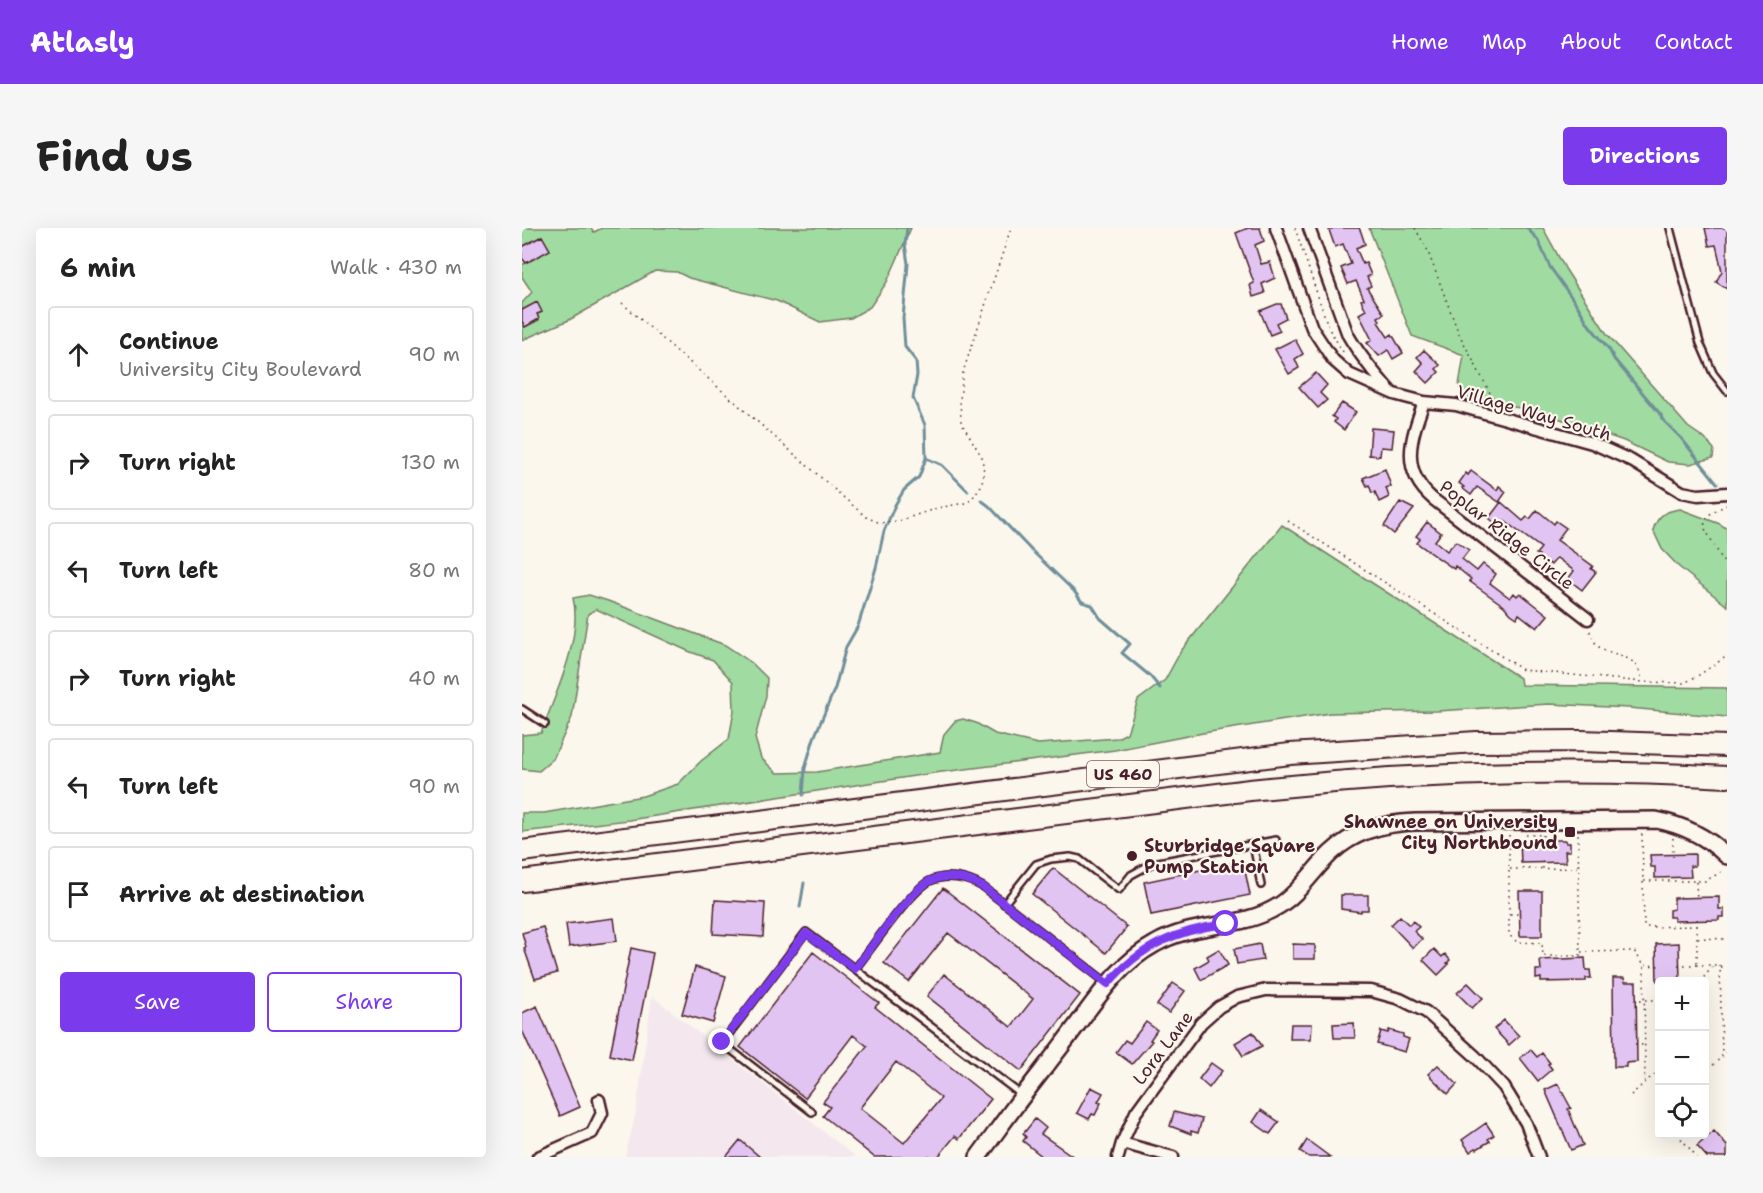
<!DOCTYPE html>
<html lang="en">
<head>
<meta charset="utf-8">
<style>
	:root { --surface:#fff; --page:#f6f6f6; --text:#222; --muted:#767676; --line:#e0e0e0; --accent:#7c3aed }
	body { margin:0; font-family:"Shantell Sans",sans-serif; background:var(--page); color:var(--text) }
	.controls { position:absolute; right:18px; bottom:18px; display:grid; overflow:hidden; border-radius:6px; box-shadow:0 6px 24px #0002 }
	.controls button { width:54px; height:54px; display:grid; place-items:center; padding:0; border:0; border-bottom:2px solid var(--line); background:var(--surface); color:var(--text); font:30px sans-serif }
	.stop { position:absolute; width:18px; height:18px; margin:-14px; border:4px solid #7c3aed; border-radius:50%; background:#fff }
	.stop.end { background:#7c3aed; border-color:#fff; box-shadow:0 2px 6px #0008 }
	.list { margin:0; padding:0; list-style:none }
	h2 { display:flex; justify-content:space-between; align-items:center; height:78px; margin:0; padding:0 24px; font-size:26px }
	h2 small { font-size:20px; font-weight:400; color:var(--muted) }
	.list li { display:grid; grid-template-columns:39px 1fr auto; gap:18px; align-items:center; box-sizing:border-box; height:96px; margin:0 12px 12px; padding:0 12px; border:2px solid var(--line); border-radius:6px }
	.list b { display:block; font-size:22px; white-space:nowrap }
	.list p { margin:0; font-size:20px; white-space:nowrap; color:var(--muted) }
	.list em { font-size:20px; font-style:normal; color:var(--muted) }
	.actions { display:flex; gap:12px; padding:18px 24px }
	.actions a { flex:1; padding:14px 0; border:2px solid var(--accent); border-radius:6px; text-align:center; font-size:21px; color:var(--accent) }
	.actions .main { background:var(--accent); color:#fff }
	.icon { flex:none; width:33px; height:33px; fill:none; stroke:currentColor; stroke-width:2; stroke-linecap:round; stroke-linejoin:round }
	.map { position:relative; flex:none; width:1205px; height:929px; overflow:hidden; border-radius:6px }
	header { display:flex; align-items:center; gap:36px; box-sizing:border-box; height:84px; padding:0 30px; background:var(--accent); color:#fff }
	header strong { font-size:28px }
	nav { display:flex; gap:33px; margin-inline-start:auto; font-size:21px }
	.intro { display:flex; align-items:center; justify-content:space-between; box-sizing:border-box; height:144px; padding:0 36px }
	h1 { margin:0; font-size:42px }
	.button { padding:15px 27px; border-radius:6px; background:var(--accent); color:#fff; font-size:21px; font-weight:700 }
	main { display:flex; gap:36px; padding:0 36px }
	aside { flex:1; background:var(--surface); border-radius:6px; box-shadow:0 6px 24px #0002 }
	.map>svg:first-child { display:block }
</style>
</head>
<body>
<header>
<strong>Atlasly</strong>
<nav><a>Home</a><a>Map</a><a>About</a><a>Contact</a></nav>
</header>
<div class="intro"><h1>Find us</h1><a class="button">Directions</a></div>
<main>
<aside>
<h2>6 min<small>Walk · 430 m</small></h2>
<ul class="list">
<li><svg class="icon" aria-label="ahead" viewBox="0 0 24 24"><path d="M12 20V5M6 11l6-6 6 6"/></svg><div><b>Continue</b><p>University City Boulevard</p></div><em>90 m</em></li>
<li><svg class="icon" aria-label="right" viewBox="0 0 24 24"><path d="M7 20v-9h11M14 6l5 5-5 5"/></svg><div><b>Turn right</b></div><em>130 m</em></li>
<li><svg class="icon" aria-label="left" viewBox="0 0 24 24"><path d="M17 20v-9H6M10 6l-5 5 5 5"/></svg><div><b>Turn left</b></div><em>80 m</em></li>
<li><svg class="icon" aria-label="right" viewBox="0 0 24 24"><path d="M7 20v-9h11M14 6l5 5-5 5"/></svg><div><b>Turn right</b></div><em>40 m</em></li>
<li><svg class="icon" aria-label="left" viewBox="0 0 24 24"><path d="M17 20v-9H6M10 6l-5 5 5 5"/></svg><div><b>Turn left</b></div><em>90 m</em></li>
<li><svg class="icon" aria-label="arrive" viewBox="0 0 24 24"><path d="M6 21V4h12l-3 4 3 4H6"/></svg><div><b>Arrive at destination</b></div></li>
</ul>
<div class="actions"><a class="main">Save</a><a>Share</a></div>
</aside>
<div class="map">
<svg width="1205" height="929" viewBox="0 0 1205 929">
	<rect width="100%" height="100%" fill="#fbf7ec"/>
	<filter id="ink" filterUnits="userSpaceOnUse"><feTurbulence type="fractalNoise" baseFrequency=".0167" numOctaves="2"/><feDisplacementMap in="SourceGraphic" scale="12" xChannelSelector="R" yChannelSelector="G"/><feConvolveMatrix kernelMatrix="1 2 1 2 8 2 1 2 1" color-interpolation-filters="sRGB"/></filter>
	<g filter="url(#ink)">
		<!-- built -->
		<path fill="#f4e8ee" d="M130 768 334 929H103L114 884Z"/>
		<!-- green -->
		<path fill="#a0dba1" stroke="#757d66" stroke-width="1.5" d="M0 0H69L72 4 80 0H389L365 54 348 79 329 90 298 94 255 73 167 50 155 44 133 43 47 92 0 112V93L3 99 17 92 15 86 20 84 0 82V75L10 64 0 49V37L27 21 20 8 0 19Z
			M847 0H1021L1044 42 1085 106 1166 199 1182 210 1192 221 1191 230 1168 236 1146 234 1102 213 1027 187 1005 181 952 173 944 168 937 157 942 127 890 108Z
			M1158 281 1198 296 1205 301V378L1157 339 1140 321 1131 302C1136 287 1143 283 1158 281Z
			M760 297 998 450 999 457 1205 460V489L1107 480 1027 476 915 483 808 485 681 505 593 522 412 545 107 592 0 604V585H22L121 568 156 556 179 533 207 511 212 483 211 454 191 432 166 423 74 381 66 386 50 489 31 531 17 543 0 541V507L19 505C33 467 61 410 51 370L67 367 86 373 203 417 230 435 245 450 244 468 233 510 239 530 255 545 295 544 418 524 422 506 433 493 441 491 454 495 473 506 516 516 595 510 605 505 616 472 643 452 659 423Z"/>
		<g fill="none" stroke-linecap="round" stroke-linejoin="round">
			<!-- stream -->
			<path stroke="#708f99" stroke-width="3" d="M1005 0 1016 12 1028 39 1055 77 1067 97 1087 121 1092 131 1139 187 1140 191 1159 210 1195 255
				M404 230 420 237 446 263
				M459 272 467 278 508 321 552 363 560 374 570 377 578 390 608 416 600 425 628 448 638 460
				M281 567 283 540 292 510 313 460 324 419 336 398 354 340 362 303 373 277 382 262 397 249 404 230 403 197 391 170 395 147 394 133 383 119 381 90 386 36 383 16 385 0
				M278 679 282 655"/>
		</g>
		<!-- building -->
		<path fill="#e2c4f2" stroke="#4a1f2b" stroke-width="1.5" fill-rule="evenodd" d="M726 0H738L742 13 733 17 739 36 748 34 753 50 740 56 743 65 731 69 728 57 732 55 714 5Z
			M812 0H837L839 4 843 16 834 20 841 36 844 35 849 47 845 49 849 58 845 60 862 86 856 89 858 93 856 94 866 109 870 106 881 125 871 131 866 122 857 128 845 115 850 112 837 86 844 82 839 72 842 71 834 53 826 56 819 40 829 36 821 16 813 19 807 2Z
			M1183 0H1205V61L1194 54 1200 43 1194 17 1187 18Z
			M20 8 28 22 4 35 0 30V19Z
			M15 74 20 84 15 86 17 91 3 99 0 93V82Z
			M755 76H759L764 90 754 95 758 103 748 107 738 83Z
			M773 111 781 126 773 131 777 140 767 146 753 121Z
			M902 122 918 137 914 141 917 144 906 155 894 143 901 135 895 129Z
			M794 145 805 157 798 165 805 172 796 180 777 159Z
			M820 175 834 184 822 202 812 194 814 191 810 188Z
			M849 200 872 202 870 220 859 219 858 228 847 227Z
			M863 241 869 258 864 260 867 269 857 274 853 264 850 265 847 257 845 258 841 250Z
			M949 243 975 262 977 258 984 264 977 274 955 259 949 267 940 260 942 259 937 255 944 245 946 247Z
			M878 274 892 281 872 306 862 298Z
			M979 274 1001 293 1005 289 1008 291 1015 282 1032 296 1034 293 1044 300 1035 312 1071 338 1069 341 1074 344 1060 362 1046 351 1052 343 1035 330 1029 337 1027 335 1024 338 1014 330 1017 327 1014 326 1019 320 981 292 976 298 967 290Z
			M905 294 919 305 913 313 925 323 934 313 947 322 940 331 955 343 961 336 974 346 968 355 988 370 992 365 995 368 998 365 1026 387 1015 400 997 386 995 390 989 386 982 378 947 353 949 351 933 338 932 341 895 315 898 311 894 308Z
			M998 612H1043L1044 615H1048V623H1043L1044 634 999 635Z
			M1173 626V638H1168L1169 649 1133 650V639H1129L1128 627Z
			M721 633 728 667 629 687 622 654Z
			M531 640 605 699 584 725 510 666Z
			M421 660 558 767 499 843 405 768 422 746 489 799 511 771 426 705 387 754 362 735Z
			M997 663H1020V708H998Z
			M819 667H846V682H839V684L819 681Z
			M1197 669V681H1202V689H1197V692L1152 693V689H1147V682L1152 681V670Z
			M193 672 243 675 241 709 191 706Z
			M878 688 887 697 891 693 897 699 892 703 900 711 891 720 869 697Z
			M92 690 95 713 47 719 44 696Z
			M21 699 35 745 13 751 2 720 4 719 0 705Z
			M1157 715 1158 753H1135L1134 716Z
			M738 716 741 732 715 736 712 721Z
			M771 716 793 717V731H771Z
			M109 720 131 725 110 832 88 827Z
			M697 721 706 737 679 752 673 740 687 732 685 728Z
			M912 721 920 729 923 726 928 732 925 735 927 736 916 747 901 732Z
			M291 724 357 775 353 779 469 871 437 911 433 908 416 929H352L301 888 308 879 301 874 345 818 331 807 283 870 218 819ZM374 834 419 870 382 915 338 880Z
			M1063 730 1064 742H1068L1069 750H1064V753L1019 754V750L1014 751V742H1019L1018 732Z
			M173 739 204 748 191 795 160 786Z
			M1091 750H1102L1103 754H1114L1115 834 1104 835V839H1092Z
			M651 755 663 763 647 785 635 777Z
			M946 755 961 770 950 780 935 765Z
			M15 778 58 879 38 888 0 802V785Z
			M982 792 997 808 987 817 972 801Z
			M624 794 635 802 628 812 630 813 610 836 594 824 603 812 608 815Z
			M832 795 833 810H812L811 796Z
			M769 796H790L789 811H768Z
			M867 802 881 806V809L887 811 883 824 855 816 859 803 866 805Z
			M731 804 740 818 721 828 713 815Z
			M1009 822 1015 829 1020 825 1028 835 1026 836 1030 841 1016 853 998 830Z
			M689 835 700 843 687 860 677 851Z
			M916 837 935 856 926 866 906 846Z
			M1036 856 1049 880 1046 881 1061 917 1049 922 1023 862Z
			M569 859 581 865 576 874 579 875 573 887 570 886 567 891 555 885Z
			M739 882 757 894 748 906 731 894Z
			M652 884 680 891 676 905 669 903V906L648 898Z
			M513 891 524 900 519 906 552 929H521L501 913 504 909 501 906Z
			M964 895 972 907 966 911 968 913 955 921 954 920 948 924 940 912Z
			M1192 903 1205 918V929H1185L1175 918Z
			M218 912 238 929H204Z
			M785 912 808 929H787L778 923Z"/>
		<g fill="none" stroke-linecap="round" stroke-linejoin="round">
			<defs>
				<path id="service" d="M1148 0 1178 115 1191 145 1205 163
					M0 481 23 496
					M731 616 739 657
					M482 676 514 636 529 631 548 629 557 631 597 662 609 647 631 635 754 612
					M333 741C349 721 389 662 408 653 425 645 446 650 461 659L585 755
					M290 884 200 815 284 704 501 868"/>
				<path id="minor" d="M754 0 790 100 811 132 827 146 872 166 902 174 934 177 1070 215 1108 232 1160 264 1176 267 1205 265
					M787 0 826 107C838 128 853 146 869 164
					M902 174C889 210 877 242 911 271L1066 391
					M600 915 651 929
					M16 929 70 905 80 885 77 872
					M596 929 600 915 614 884 679 795 697 779 715 769 744 762 849 763 878 771 904 784 953 828 982 859 1004 895 1017 929"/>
				<path id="secondary" d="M456 929C468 913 479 897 491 881 510 855 530 831 549 805 574 772 596 736 633 716 672 693 720 702 758 677 779 663 791 642 809 625 832 603 862 595 893 594L1134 592C1161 597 1184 608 1205 628"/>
				<path id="motorway" d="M0 623 768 526 955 514 1059 513 1205 518
					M0 653 728 562C886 545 1046 540 1205 549"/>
			</defs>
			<!-- service casing -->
			<use href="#service" stroke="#4a1f2b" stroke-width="10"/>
			<!-- minor casing -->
			<use href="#minor" stroke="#4a1f2b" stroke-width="15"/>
			<!-- secondary casing -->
			<use href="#secondary" stroke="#4a1f2b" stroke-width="20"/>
			<!-- motorway casing -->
			<use href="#motorway" stroke="#4a1f2b" stroke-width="24"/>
			<!-- path -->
			<path stroke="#4a1f2b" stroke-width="1.5" stroke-dasharray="1.5 4.5" stroke-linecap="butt" d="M773 0 807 101 823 127
				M893 0 905 21 937 106 975 178
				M100 75 344 289 358 295 377 293 415 280 443 275 449 272 459 258 462 245 460 229 439 194 438 171 441 144 489 0
				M1205 277C1194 282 1180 287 1183 301L1205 340
				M766 293 1001 442 1121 454 1162 455 1177 447 1205 428
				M1068 403C1078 440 1114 414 1120 453
				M1120 606 1122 699 1175 698
				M987 607V707L995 714 1020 715 1021 728H1058L1056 604
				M1004 607H1020
				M1021 607V614
				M1151 610V629
				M1021 633V641
				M988 641 1055 640
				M1122 653H1183L1203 642
				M1174 654 1175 672
				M988 686H1000
				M1175 691V737
				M1176 710 1205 711
				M1059 724 1112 723 1122 737 1123 854
				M1123 737 1137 738
				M1156 737H1198L1200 829
				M1199 739H1205
				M1178 754 1191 738
				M1112 772H1138
				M1113 816 1121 817
				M1182 835 1188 840 1205 824
				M1109 867 1138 841
				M1155 906 1175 929"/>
			<!-- service -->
			<use href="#service" stroke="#fbf7ec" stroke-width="5"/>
			<!-- minor -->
			<use href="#minor" stroke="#fbf7ec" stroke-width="10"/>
			<!-- secondary -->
			<use href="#secondary" stroke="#fbf7ec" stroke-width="15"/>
			<!-- motorway -->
			<use href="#motorway" stroke="#fbf7ec" stroke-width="20"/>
		</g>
	</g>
	<g fill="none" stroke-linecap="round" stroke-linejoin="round" filter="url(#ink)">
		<!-- route -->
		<path stroke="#7c3aed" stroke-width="8" d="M200 814 284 705 333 741C349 721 388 662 408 653 425 645 446 650 461 659L586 756C618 718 655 702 704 696"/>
	</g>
	<!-- markers -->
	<g fill="#4a1f2b" stroke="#fbf7ec" stroke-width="2">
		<rect x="1042" y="598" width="12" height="12" rx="3"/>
		<circle cx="610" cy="628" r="6"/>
	</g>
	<g text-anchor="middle" stroke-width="4.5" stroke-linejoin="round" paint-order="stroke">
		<!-- shield labels -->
		<rect fill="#fbf7ec" stroke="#7f6065" stroke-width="1.5" x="565" y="533" width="72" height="26" rx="4.5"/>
		<g font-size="16" font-weight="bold" fill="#4a1f2b">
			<text x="601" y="552">US 460</text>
		</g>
		<!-- street labels -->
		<g font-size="18" fill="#4a1f2b" stroke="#fbf7ec">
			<text transform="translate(1012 185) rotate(16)" y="6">Village Way South</text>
			<text transform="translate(985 307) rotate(38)" y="6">Poplar Ridge Circle</text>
			<text transform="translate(641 820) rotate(-53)" y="6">Lora Lane</text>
		</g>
		<!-- poi labels -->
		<g font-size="18" font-weight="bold" fill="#4a1f2b" stroke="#fbf7ec" text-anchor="end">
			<text x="1036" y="600">Shawnee on University<tspan x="1036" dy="21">City Northbound</tspan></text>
			<text x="622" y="624" text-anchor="start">Sturbridge Square<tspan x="622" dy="21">Pump Station</tspan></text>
		</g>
	</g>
</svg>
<div class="controls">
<button>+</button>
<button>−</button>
<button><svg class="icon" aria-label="locate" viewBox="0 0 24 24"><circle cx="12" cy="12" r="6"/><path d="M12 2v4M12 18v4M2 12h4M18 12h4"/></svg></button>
</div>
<div class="stop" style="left:704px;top:696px"></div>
<div class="stop end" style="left:200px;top:814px"></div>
</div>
</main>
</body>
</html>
